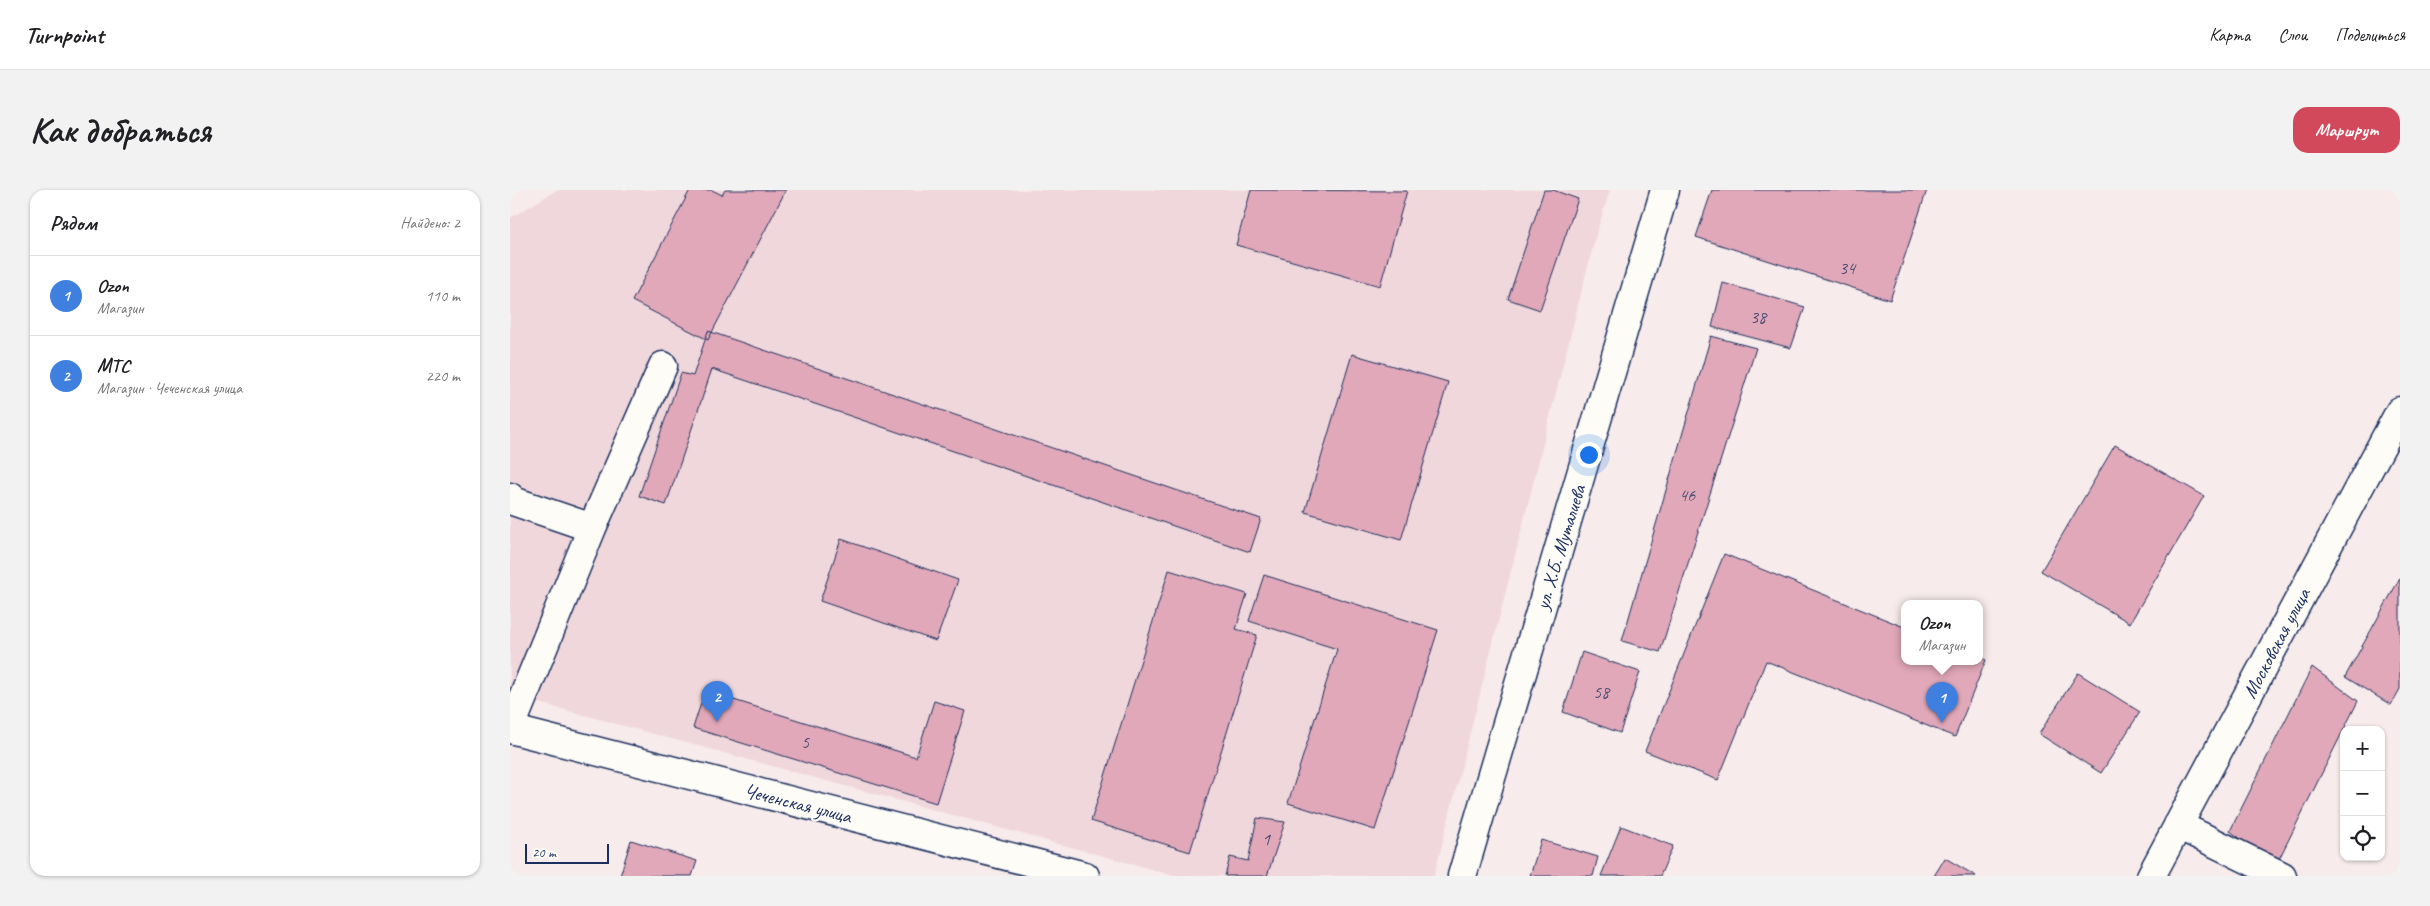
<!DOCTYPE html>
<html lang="ru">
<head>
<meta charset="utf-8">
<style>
	:root { --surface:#fff; --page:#f2f2f2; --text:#202124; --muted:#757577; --line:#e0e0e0; --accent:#d1495b }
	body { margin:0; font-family:Caveat,sans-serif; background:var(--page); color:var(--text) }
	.controls { position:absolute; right:15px; bottom:15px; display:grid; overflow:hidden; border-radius:10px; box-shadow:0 1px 4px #0004 }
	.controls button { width:45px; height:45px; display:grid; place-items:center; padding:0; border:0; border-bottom:1px solid var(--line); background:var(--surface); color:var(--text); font:25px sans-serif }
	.scale { position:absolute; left:15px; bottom:12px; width:84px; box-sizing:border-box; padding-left:5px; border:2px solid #1b2f5e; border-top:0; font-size:14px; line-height:18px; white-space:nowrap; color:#1b2f5e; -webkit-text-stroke:4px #fdfcf7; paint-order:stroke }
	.you { position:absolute; left:1078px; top:264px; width:18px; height:18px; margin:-12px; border:4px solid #fff; border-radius:50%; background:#1a73e8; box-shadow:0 0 0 8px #1a73e833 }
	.badge { display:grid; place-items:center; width:32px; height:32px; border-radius:50%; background:var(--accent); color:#fff; font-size:16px; font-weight:700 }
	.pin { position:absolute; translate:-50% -41px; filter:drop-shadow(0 1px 2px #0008) }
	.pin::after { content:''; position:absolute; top:26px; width:18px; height:15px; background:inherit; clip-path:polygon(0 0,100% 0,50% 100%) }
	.popup { position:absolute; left:1391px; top:410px; width:82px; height:65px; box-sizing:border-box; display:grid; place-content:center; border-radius:10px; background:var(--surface); filter:drop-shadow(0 1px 4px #0005); font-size:16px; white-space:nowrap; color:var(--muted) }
	.popup b { font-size:19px; color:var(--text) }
	.popup::after { content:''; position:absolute; left:50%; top:100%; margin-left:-10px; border:10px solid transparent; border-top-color:var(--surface) }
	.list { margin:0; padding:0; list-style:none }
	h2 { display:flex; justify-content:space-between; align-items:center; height:65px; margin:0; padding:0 20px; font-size:21px }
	h2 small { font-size:16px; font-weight:400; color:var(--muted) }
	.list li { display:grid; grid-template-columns:32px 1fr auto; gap:15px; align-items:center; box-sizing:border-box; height:80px; padding:0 20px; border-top:1px solid var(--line) }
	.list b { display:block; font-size:19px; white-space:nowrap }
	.list p { margin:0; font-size:16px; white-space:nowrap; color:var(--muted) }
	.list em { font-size:16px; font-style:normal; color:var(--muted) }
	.icon { flex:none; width:28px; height:28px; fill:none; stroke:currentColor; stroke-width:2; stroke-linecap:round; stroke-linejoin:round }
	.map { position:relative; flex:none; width:1890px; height:686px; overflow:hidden; border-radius:15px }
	header { display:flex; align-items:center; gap:30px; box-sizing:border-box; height:70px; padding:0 25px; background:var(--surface); border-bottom:1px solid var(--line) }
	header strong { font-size:24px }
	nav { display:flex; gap:28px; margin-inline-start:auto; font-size:18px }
	.intro { display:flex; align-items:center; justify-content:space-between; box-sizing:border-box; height:120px; padding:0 30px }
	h1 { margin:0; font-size:35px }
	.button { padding:12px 22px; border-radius:15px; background:var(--accent); color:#fff; font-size:18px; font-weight:700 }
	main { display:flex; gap:30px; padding:0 30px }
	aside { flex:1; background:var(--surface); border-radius:15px; box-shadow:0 1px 4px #0004 }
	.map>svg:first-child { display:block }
</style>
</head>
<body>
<header>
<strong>Turnpoint</strong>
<nav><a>Карта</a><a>Слои</a><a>Поделиться</a></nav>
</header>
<div class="intro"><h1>Как добраться</h1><a class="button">Маршрут</a></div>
<main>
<aside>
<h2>Рядом<small>Найдено: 2</small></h2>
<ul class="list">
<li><span class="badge" style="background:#3f7fe0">1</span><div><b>Ozon</b><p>Магазин</p></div><em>110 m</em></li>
<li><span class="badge" style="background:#3f7fe0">2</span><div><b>МТС</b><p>Магазин · Чеченская улица</p></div><em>220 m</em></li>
</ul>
</aside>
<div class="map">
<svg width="1890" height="686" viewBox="0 0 1890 686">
	<rect width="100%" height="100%" fill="#f7ebeb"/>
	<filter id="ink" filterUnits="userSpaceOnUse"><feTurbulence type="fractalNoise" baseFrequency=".02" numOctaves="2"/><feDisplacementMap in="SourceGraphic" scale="10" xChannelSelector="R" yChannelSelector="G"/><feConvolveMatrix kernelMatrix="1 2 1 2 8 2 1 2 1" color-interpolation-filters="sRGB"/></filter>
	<g filter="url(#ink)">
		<!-- built -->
		<path fill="#f0d7dc" d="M47 0H1100L1085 48 924 686H667L0 505V28Z"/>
		<!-- building -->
		<path fill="#e1a8b9" stroke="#1b2f5e" d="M180 0H202L212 5 215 0H276L198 150 122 111Z
			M741 0 897 1 870 96 726 55Z
			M1034 0H1043L1068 9 1030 120 998 109Z
			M1202 0H1417L1380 110 1186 47Z
			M1213 93 1295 117 1281 158 1202 137Z
			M198 141 751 329 740 362 202 179 156 315 129 306 171 183 183 186Z
			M1201 146 1246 158 1150 462 1112 451Z
			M842 164 938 192 891 350 795 322Z
			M1605 255 1694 306 1620 433 1531 381Z
			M331 349 448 390 426 451 310 411Z
			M1214 364 1394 437V472H1470V467L1476 470 1445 547 1256 471 1208 590 1135 561Z
			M659 380 737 404 726 439 747 445 680 662 581 631Z
			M754 385 928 440 865 640 778 613 827 459 739 431Z
			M1890 388V499L1881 515 1835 487Z
			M1072 462 1130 482 1110 543 1053 522Z
			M1802 477 1848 511 1766 675 1720 641Z
			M1568 483 1630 522 1591 583 1529 544Z
			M195 501 406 567 424 511 455 521 426 613 183 538Z
			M747 628 775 632 757 686H715L720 667 738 671Z
			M1111 636 1163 656 1150 686H1091Z
			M121 650 187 671 182 686H110Z
			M1031 650 1088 667 1083 686H1020Z
			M1435 668 1466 686H1424Z"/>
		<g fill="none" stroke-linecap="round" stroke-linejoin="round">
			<defs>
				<path id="minor" d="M0 307 3 311 82 338 0 539
					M82 338 153 176
					M1668 635 1772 686
					M1641 686 1890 221"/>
				<path id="major" d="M0 539 575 686
					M952 686 1155 0"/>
			</defs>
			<!-- minor casing -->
			<use href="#minor" stroke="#1b2f5e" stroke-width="31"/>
			<!-- major casing -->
			<use href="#major" stroke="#1b2f5e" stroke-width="31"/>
			<!-- minor -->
			<use href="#minor" stroke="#fdfcf7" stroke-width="28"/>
			<!-- major -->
			<use href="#major" stroke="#fdfcf7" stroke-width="28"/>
		</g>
	</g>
	<g text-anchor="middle" stroke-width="4.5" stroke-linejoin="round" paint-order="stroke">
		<!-- number labels -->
		<g font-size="18" fill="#4c4d75">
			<text x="1337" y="84">34</text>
			<text x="1248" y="133">38</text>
			<text x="1177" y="311">46</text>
			<text x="1091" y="508">58</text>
			<text x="295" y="558">5</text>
			<text x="756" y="655">1</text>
		</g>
		<!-- street labels -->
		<g font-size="20" fill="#1b2f5e" stroke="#fdfcf7">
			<text transform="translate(1050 357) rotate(-73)" y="7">ул. Х.Б. Муталиева</text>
			<text transform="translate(1766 453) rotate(-62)" y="7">Московская улица</text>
			<text transform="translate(288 613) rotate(14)" y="7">Чеченская улица</text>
		</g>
	</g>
</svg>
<div class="controls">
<button>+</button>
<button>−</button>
<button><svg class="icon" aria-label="locate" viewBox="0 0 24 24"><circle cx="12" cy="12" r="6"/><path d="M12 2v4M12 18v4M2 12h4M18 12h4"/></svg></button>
</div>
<div class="scale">20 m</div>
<div class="you"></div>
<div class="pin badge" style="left:1432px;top:533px;background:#3f7fe0">1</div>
<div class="popup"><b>Ozon</b>Магазин</div>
<div class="pin badge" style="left:207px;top:532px;background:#3f7fe0">2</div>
</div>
</main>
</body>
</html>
